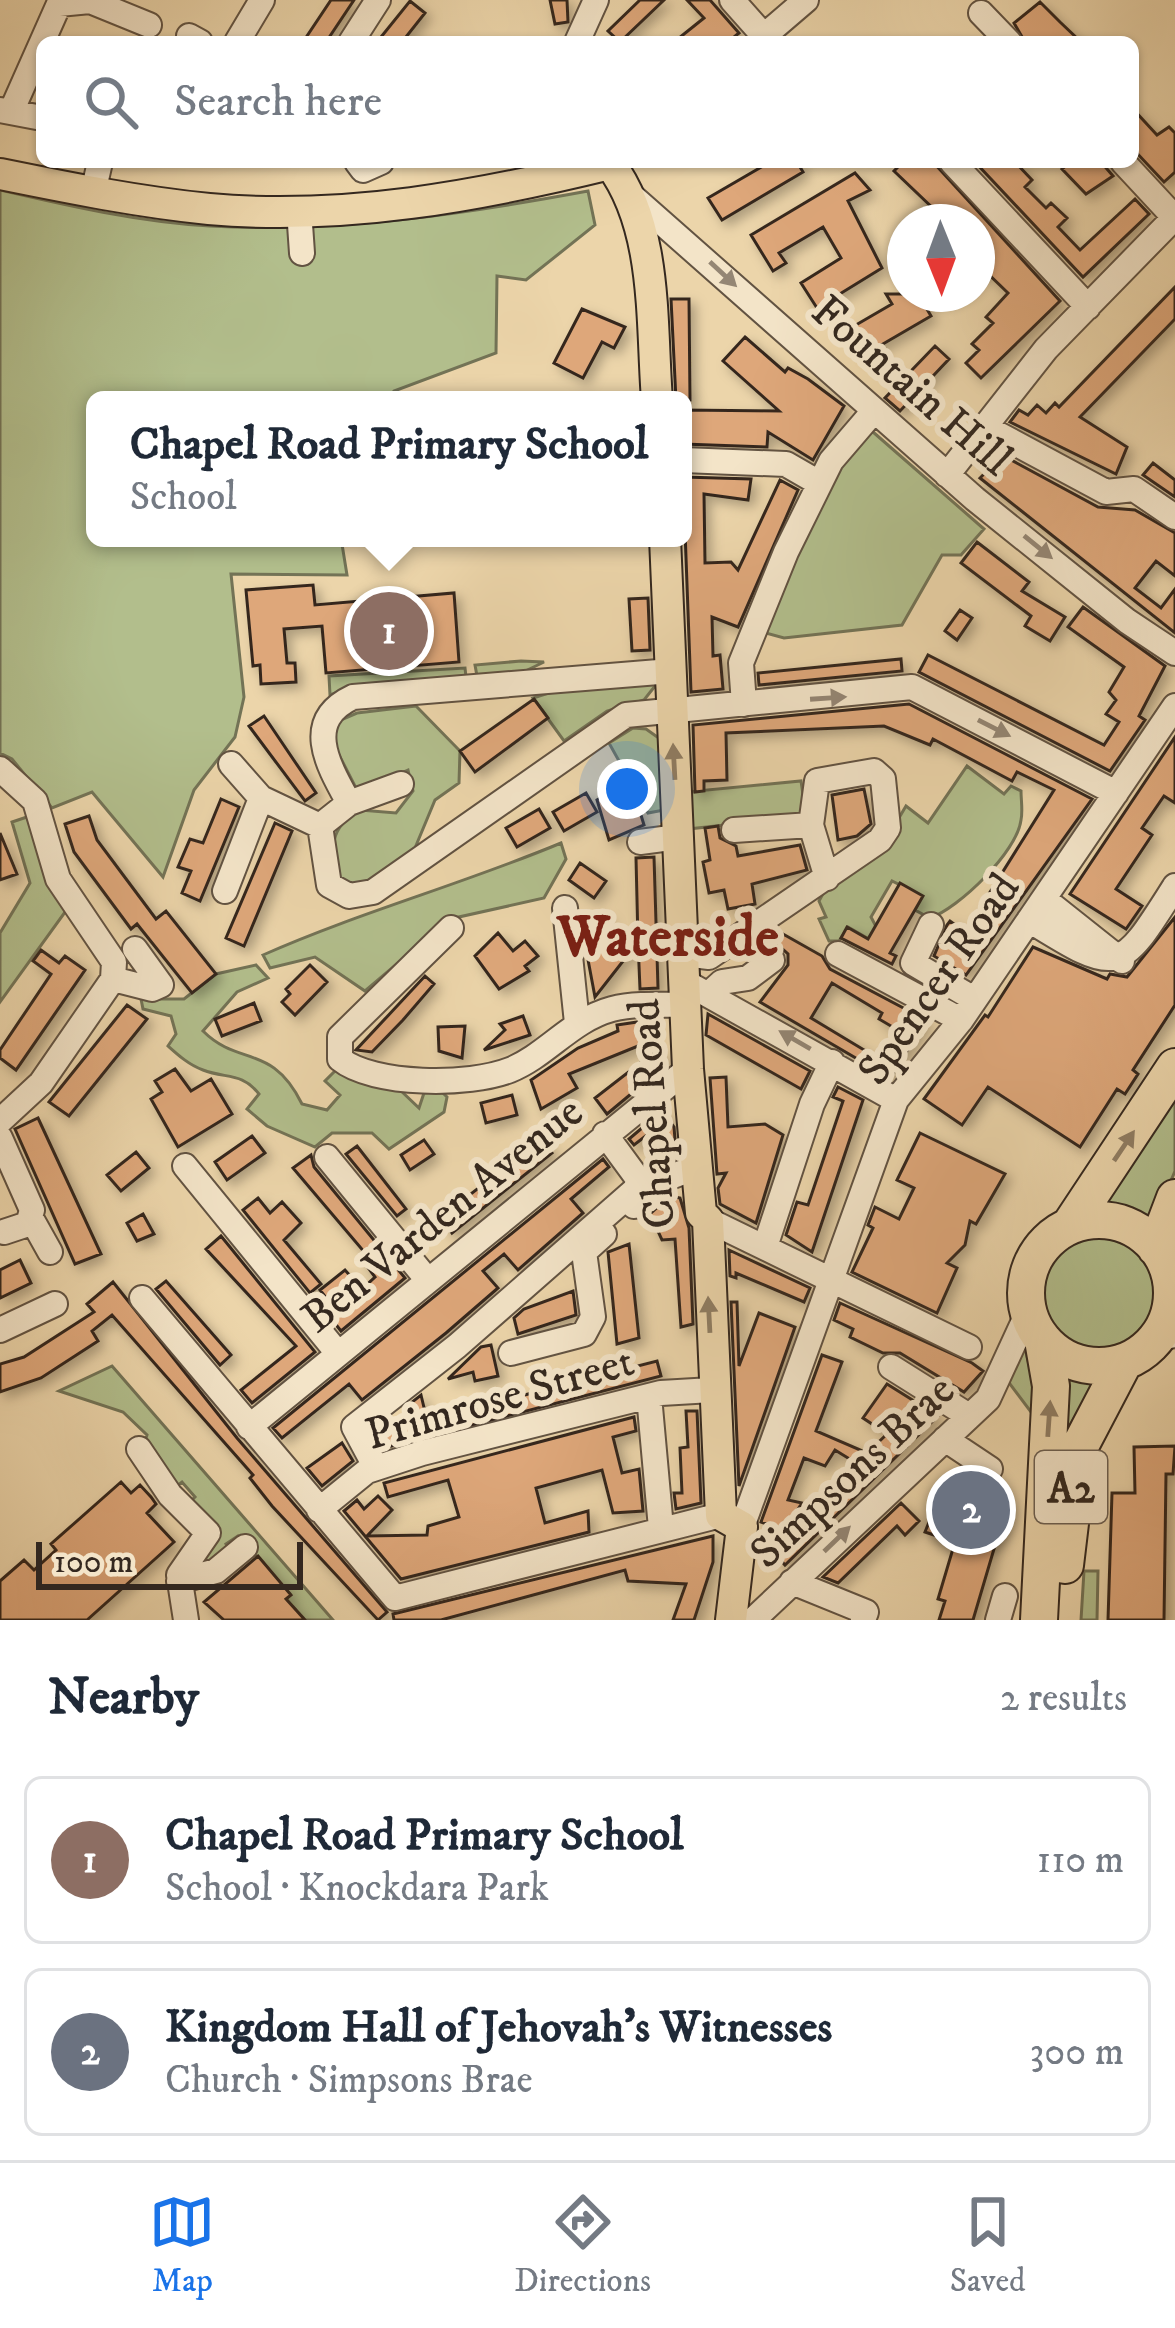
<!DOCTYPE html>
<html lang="en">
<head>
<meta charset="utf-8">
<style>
	:root { --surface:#fff; --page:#f6f6f7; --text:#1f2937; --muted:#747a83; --line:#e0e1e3; --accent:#1a73e8 }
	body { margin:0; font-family:"IM FELL DW Pica",serif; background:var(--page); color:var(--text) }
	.compass { position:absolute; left:887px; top:204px; width:108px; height:108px; border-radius:50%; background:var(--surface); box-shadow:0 3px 9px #0004; rotate:179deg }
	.scale { position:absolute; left:36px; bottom:30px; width:267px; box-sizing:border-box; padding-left:12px; border:6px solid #34281f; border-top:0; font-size:33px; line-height:42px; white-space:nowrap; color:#34281f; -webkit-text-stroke:9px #f3e4c8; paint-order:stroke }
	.you { position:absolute; left:627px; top:789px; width:42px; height:42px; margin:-30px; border:9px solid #fff; border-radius:50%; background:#1a73e8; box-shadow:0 0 0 18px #1a73e833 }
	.badge { display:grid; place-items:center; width:78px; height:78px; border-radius:50%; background:var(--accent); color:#fff; font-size:39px; font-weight:700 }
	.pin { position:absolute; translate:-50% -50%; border:6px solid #fff; box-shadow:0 3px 12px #0006 }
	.popup { position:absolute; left:86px; top:391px; width:606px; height:156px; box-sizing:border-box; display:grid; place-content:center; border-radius:18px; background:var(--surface); filter:drop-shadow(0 3px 9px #0005); font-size:39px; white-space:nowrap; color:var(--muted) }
	.popup b { font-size:45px; color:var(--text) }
	.popup::after { content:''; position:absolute; left:50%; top:100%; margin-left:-24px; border:24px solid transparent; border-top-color:var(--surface) }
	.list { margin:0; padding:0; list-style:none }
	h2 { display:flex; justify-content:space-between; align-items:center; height:156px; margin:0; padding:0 48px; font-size:51px }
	h2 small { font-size:39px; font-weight:400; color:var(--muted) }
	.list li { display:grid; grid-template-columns:78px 1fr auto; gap:36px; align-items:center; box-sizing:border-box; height:168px; margin:0 24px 24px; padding:0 24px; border:3px solid var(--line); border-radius:18px }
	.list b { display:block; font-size:45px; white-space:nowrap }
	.list p { margin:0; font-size:39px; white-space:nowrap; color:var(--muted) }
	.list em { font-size:39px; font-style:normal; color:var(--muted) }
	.icon { flex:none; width:66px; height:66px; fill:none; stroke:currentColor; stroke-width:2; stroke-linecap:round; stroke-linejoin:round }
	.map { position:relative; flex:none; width:1175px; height:1620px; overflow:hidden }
	.search { position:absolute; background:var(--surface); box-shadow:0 3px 9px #0004; left:36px; right:36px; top:36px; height:132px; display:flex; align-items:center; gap:30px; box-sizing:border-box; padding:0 42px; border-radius:18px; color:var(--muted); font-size:45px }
	.sheet { height:540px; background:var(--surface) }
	nav { display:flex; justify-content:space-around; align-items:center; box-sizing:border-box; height:168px; border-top:3px solid var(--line); background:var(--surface); font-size:33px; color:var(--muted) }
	nav a { display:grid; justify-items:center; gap:6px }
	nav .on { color:var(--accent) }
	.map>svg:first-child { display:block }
</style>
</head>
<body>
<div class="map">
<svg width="1175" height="1620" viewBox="0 0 1175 1620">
	<defs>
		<filter id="shadow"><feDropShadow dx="5.5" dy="5.5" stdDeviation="6" flood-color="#0004"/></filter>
	</defs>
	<rect width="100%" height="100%" fill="#ecd5aa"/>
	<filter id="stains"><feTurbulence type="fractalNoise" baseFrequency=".00167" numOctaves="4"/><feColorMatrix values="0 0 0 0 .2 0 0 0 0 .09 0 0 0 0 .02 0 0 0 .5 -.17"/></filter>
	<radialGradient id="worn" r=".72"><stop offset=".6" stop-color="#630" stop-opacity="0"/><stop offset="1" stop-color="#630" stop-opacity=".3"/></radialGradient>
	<!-- green -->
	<path fill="#b2be8c" stroke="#737356" stroke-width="3" d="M0 190C69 206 139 222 210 226 337 233 464 214 588 191L595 225 526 280 497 276 496 353 394 391 387 400H95V538H341L347 575 231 574 244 697 235 737 194 790 163 877 92 792 52 808 12 759 0 753Z
		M873 432 984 529 961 555H942L902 625 784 638 762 632 801 539 857 433Z
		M521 661 544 662 515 676H477L475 665Z
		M465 668 466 677 355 686 330 695 329 676Z
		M659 681 644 700 607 711 564 741 533 698 558 690Z
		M416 706 460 751 459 783 435 800 410 860 358 887 338 880C331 848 328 828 360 810L396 813 413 791 408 770 358 792 333 743 336 722 357 713Z
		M633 728 646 729 663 741 664 810 648 813 609 743Z
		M967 766 1004 794 1011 786 1021 791C1021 800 1023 811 1021 820 1017 852 959 908 930 918L915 910 922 896 892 881 871 917 880 934 874 942 848 927 839 941H829L819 919 826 917 819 901 825 890 893 828 906 806 928 823Z
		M801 781 805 808 799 817 688 829 686 792Z
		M27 817 50 884 68 908 0 1002V933L30 883 12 822Z
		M561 843 566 859 544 898 450 919 365 991 315 957 270 968 263 955C360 912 463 884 561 843Z
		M256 965 268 978 237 992 203 1031C239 1067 272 1043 302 1104L327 1110 340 1095 325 1081 338 1068 399 1089 419 1108 424 1093 441 1091 447 1097 444 1112 389 1149 372 1133H332L315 1147 267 1126 247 1109 259 1094C242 1072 226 1079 203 1070 189 1065 178 1055 168 1046L176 1034 171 1016 143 1009 141 999H184L216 974Z
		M1175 1092V1171L1152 1226 1125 1208 1097 1205Z
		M1042 1292a58 58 0 1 1 116 0a58 58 0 1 1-116 0Z
		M1024 1344 1034 1386V1416L1004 1376Z
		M112 1366 333 1620H305L286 1599 290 1594 238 1536 226 1544 230 1551 186 1577 201 1550 186 1506 195 1497 182 1482 172 1490 144 1444 147 1435 123 1412 59 1391Z
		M1056 1373 1095 1383 1070 1425 1058 1421Z
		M1084 1571H1098L1097 1620H1081Z"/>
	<!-- building -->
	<path fill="#dea77a" stroke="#34281f" stroke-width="3" fill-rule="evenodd" filter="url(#shadow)" d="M331 0H354L326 42H303Z
		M550 0H567L568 22 555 24Z
		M640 0H664L620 42 608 31Z
		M687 0H710L739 33 728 42H674L704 18Z
		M410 1 425 13 402 42H377Z
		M1040 2 1060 22 1081 42H1025L1014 23Z
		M1133 109 1157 135 1169 127 1175 133V172L1164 182 1133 149Z
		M770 162H797L803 172 722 220 708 198Z
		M903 162H933L1060 301 981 378 966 363 979 350 972 344 993 323 986 317 1008 293 977 263V222H932L940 215 894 171Z
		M975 162H1015L1032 180 1025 187 1046 208 1051 203 1067 218 1058 227 1080 250 1135 199 1149 214 1083 277Z
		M1070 162H1101L1113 176 1086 194 1062 169Z
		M855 173 870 190 848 201 882 268 817 308 801 283 841 258 823 227 779 253 786 263 773 271 751 235Z
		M1175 287V319L1080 417 1127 447 1116 474 1010 422 1019 410 1028 415 1037 405 1046 413 1055 403 1059 407Z
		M886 294H918L931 316 864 355 849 329 892 304Z
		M671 299H689L690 400H676Z
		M582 309 625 327 614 348 602 342 583 378 554 363Z
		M745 337 785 372 788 368 808 379 844 406 813 460 768 432 767 447 683 444V410L779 411 723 361Z
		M935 346 949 359 900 411 885 398Z
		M989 448 1098 507 1135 510 1175 533V576L1156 561 1135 588 1161 608 1175 589V633L980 478 990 468 978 462Z
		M1153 463 1175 480V497L1143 475Z
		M683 477 751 479 748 500 704 494 705 563 731 562 738 570 780 480 798 490 738 627 712 617 713 656 720 655 723 689 691 692Z
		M977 542 1029 582 1022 591 1065 617 1050 641 1025 626 1031 616 961 563Z
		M313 585 315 605 454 593 459 662 326 673 322 626 284 629 287 663H295L296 682 261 684 260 665 253 666 246 590Z
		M648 598 650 650 632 651 629 599Z
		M1083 607 1165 666 1139 716 1145 720 1110 771 919 672 928 655 1104 745 1119 722 1106 714 1116 700 1109 692 1124 667 1068 627Z
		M960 610 972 618 957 640 945 631Z
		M901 659 902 671 759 685 758 673Z
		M534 699 548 718 475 772 460 751Z
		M909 704 1092 799 966 975 934 956 947 925 950 921 965 932 1054 790 1017 772 1012 781 933 739 930 745 884 726 726 733 727 780 704 781V791L695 792 693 725Z
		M264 716 316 793 305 801 249 726Z
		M1175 737V803L1164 796 1142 828 1152 835 1116 889 1142 906 1126 929 1070 894Z
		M632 779 643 798 637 802 644 825 609 840 597 800Z
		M864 789 871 824 857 836 838 840 832 795Z
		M586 793 597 812 564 831 553 812Z
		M221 799 239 807 200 901 182 893 191 871 178 867 190 839 203 843Z
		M539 809 550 828 517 847 506 828Z
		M89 816 97 840 156 919 166 911 216 974 192 993 137 924 131 929 74 852 65 824Z
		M275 823 292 831 244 946 226 938Z
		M718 826 720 838 736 846 738 856 800 845 807 870 752 884 755 904 728 909 724 890 709 893 703 862 710 860 705 828Z
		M0 833 17 874 0 880Z
		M654 857 658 988 640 989 638 942 595 997 586 949 588 917 607 916 608 942 638 941 636 858Z
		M580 863 606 881 594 898 569 880Z
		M900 883 923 896 890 953 896 956 892 964 841 938 847 927 868 939Z
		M1175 917V1005L1133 1070 1138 1074 1125 1094 1117 1089 1080 1147 988 1087 962 1125 924 1099 985 1015 988 1017 1033 947 1107 979 1110 974 1127 977Z
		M498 933 513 951 525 941 538 956 525 966 529 971 499 989 475 956Z
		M783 934 822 956 830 969 926 1020 890 1078 760 1002 788 965V954L777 944ZM832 983 882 1013 879 1019 896 1029 879 1059 811 1018Z
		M41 950 59 963 65 956 85 970 16 1070 0 1058V1050L51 974 33 961Z
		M310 965 327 982 295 1015 282 1002 290 994 286 989Z
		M425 976 434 984 403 1020 372 1052 356 1050Z
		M254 1003 261 1021 222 1036 215 1019Z
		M127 1005 147 1019 69 1116 49 1102Z
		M708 1014 810 1071 801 1089 706 1035Z
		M523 1016 530 1035 484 1050 505 1030 500 1024Z
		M644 1021 648 1042 569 1074 577 1088 541 1109 531 1080 578 1048 618 1031 617 1025Z
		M465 1026 462 1058 439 1051 438 1027Z
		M657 1050 667 1064 607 1114 595 1098Z
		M175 1069 191 1091 211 1079 232 1114 178 1147 151 1099 162 1092 155 1081Z
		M726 1077 728 1127 765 1124 783 1135 756 1223 720 1204 718 1188 726 1173 717 1174 710 1078Z
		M838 1087 863 1100 812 1252 786 1235 797 1202 808 1205 843 1101 833 1097Z
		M512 1095 517 1115 486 1123 481 1103Z
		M662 1111 674 1127 676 1152 664 1160 647 1135 634 1145 629 1139Z
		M38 1118 101 1254 75 1264 15 1129Z
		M920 1133 1005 1174 976 1224 970 1221 965 1245 947 1263 957 1268 937 1313 852 1272 873 1228 868 1225 875 1207 899 1219 914 1188 897 1180Z
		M252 1136 265 1153 227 1180 215 1162Z
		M542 1139 552 1153 452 1233 441 1217Z
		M424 1140 434 1154 410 1170 401 1155Z
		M357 1146 406 1209 397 1216 346 1154Z
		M136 1152 149 1168 121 1191 107 1175Z
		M311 1155 314 1167 405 1278 341 1331 330 1317 337 1312 320 1290 345 1270 362 1289 375 1277 361 1258 366 1254 293 1168Z
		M603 1159 609 1167 571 1199 583 1213 518 1270 504 1254 483 1271 498 1288 446 1333 362 1400 349 1384 282 1438 273 1428Z
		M670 1196 680 1198 689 1228 693 1324 681 1327 675 1239 662 1240 650 1214Z
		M258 1198 270 1213 282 1202 301 1223 284 1240 321 1284 310 1293 243 1210Z
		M143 1214 154 1234 137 1241 127 1223Z
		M221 1236 315 1352 252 1403 241 1390 296 1346 206 1249Z
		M629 1244 639 1338 617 1344 608 1252Z
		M729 1250 810 1288 804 1302 736 1273V1278L730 1276Z
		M20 1260 31 1283 0 1298V1270Z
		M166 1281 231 1355 220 1365 156 1289Z
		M113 1282 237 1438 387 1612 378 1620 272 1506 250 1478 253 1475 112 1315 92 1331 98 1341 41 1378 0 1392V1364L24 1357 94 1312 87 1304Z
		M573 1291 576 1315 518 1334 514 1318 524 1309Z
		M731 1302H737L739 1366 759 1313 795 1327 739 1486Z
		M840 1303 972 1363 983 1371 964 1392 900 1353H883L850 1337 853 1329 834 1320Z
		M491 1345 498 1376 475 1381 473 1372 448 1379 481 1347Z
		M822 1355 842 1362 816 1431 867 1453 887 1434 863 1418 887 1384 938 1416 785 1565 776 1555 861 1466 835 1450 825 1466 804 1458 788 1500 802 1503 784 1530 761 1522Z
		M657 1361 661 1376 384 1448 376 1434 411 1424 407 1406 421 1395 427 1420Z
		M686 1411H697L701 1503 676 1509 674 1493H682L680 1448 688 1447Z
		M634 1417 636 1431 613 1437 622 1473 639 1469 643 1511 613 1513 602 1470 536 1488 545 1523 588 1511 589 1532 401 1579 344 1511 357 1500 364 1509 378 1496 392 1510 367 1536 427 1535 428 1526 459 1517 448 1480 388 1497 384 1483Z
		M342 1443 353 1461 322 1486 307 1468Z
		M1175 1446 1173 1474H1166L1164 1620H1108L1112 1493H1135L1134 1447Z
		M121 1482 131 1493 140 1485 151 1497 156 1504 147 1513 174 1542 87 1620H0V1581L24 1560 34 1570 56 1550 51 1544Z
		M944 1485 1007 1505 973 1620H939L945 1601 938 1599 955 1542 925 1532Z
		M901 1503 919 1521 905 1535 897 1526 838 1583 823 1577Z
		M713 1536V1562L694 1620H673L686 1584 628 1581 625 1570 441 1620H394L393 1614Z
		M258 1556 291 1595 286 1599 305 1620H224L204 1602Z"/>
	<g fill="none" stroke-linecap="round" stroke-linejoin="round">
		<defs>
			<path id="minor" d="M732 0 764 36
				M981 13 1009 42
				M189 36 200 42
				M237 42 262 0
				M351 42 378 0
				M577 42 596 0
				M757 42 806 0
				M0 110 42 118
				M11 112 59 4 90 1 149 25
				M357 162 363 170 381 162
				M952 162 1088 307
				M1123 162 1175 218
				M93 193 100 162
				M634 198 975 499 1127 621 1175 653
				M299 210 302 253
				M985 427 1106 492 1134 489 1175 517
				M683 460 786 464 819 483
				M947 475 1046 349 1175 217
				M671 671 353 697C302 721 328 765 349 803L320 826 329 885 349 896 373 892 626 715 912 687 1116 793
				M744 704 741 663 786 552 831 461 873 412
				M231 764 261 798 320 826
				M0 769 35 801 58 879 114 962 113 979 41 1083 0 1121
				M349 803 401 784
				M734 830 811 825
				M640 842 678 837
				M225 891 261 798
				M1044 899 1122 961
				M565 908 577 1023
				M1029 920C1119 976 1119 975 1175 886
				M931 925 913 963 974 999
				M451 928 340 1037V1059C373 1086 470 1086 510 1070 547 1055 571 1020 612 1009 635 1003 662 1005 686 1005
				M684 954 709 957 880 840 888 828 883 779 874 771 817 781 811 825 827 878
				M838 954 961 1020
				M113 979 152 989 161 985 135 949
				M685 982 896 1100
				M711 992 722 982 748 978 772 960
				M0 1138 32 1210 28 1224 4 1232
				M327 1157 426 1278
				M185 1166 336 1351
				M634 1206 662 1180 697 1167
				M31 1218 50 1252
				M708 1220 969 1347
				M765 1247 812 1104 832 1062
				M1171 1296 1175 1300
				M142 1298 395 1598 721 1515
				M0 1330 55 1304
				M1157 1338 1175 1335
				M511 1353 584 1334 593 1317 584 1252 604 1234
				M891 1367 969 1416
				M649 1396 661 1528
				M249 1427 688 1069
				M945 1439 990 1469
				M139 1449 170 1495 208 1533 179 1575 186 1620
				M376 1468 354 1427 457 1346 636 1189 638 1179 605 1134
				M319 1510 367 1471 422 1453 661 1393 712 1390
				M742 1527 896 1100 961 1020 1175 706
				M179 1581 216 1571 245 1547
				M792 1582 866 1612 863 1620
				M753 1620 988 1399 1029 1310
				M998 1620 1005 1596"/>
			<path id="major" d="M0 174C69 188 139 202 209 209 345 221 479 196 610 164 658 228 651 322 657 400
				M665 538 688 1069 701 1213 708 1220 721 1515 742 1527 731 1620"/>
			<path id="highway" d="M1026 1293a73 73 0 1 1 146 0a73 73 0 1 1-146 0Z
				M1071 1224 1175 1067
				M1156 1248 1175 1198
				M1065 1565 1079 1448 1123 1364
				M1039 1620 1051 1386 1043 1340"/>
		</defs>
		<!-- minor casing -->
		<use href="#minor" stroke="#625342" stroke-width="28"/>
		<!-- major casing -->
		<use href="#major" stroke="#34281f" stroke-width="34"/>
		<!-- highway casing -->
		<use href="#highway" stroke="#34281f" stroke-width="40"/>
		<!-- minor -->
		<use href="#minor" stroke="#f3e4c8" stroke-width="24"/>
		<!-- major -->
		<use href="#major" stroke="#ecd5aa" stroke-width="30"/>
		<!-- highway -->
		<use href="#highway" stroke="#ecd5aa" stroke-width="36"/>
	</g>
	<!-- one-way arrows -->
	<defs><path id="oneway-solid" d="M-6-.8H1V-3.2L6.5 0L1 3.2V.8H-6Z" transform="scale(3)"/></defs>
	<g fill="#948674">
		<use href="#oneway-solid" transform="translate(723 274) rotate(43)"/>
		<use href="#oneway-solid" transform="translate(1038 547) rotate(39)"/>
		<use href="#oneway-solid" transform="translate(828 698) rotate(-4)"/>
		<use href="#oneway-solid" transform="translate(994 728) rotate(27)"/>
		<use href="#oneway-solid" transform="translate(795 1040) rotate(-150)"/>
		<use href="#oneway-solid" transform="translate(837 1539) rotate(-44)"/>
	</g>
	<g fill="#907e64">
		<use href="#oneway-solid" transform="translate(674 762) rotate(-93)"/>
		<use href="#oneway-solid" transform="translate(1124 1146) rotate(-56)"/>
		<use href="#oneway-solid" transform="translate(709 1315) rotate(-93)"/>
		<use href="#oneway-solid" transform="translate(1049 1419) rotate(-86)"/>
	</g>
	<g text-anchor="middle" stroke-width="12" stroke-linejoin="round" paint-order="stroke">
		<!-- shield labels -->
		<rect fill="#f3e4c8" stroke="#6d6052" stroke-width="3" x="1035" y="1451" width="72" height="72" rx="9"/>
		<g font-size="42" font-weight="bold" fill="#34281f">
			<text x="1071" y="1502">A2</text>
		</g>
		<!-- street labels -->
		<g font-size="45" fill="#34281f" stroke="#f3e4c8">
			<text transform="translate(913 384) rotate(41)" y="16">Fountain Hill</text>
			<text transform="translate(937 978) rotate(-55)" y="16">Spencer Road</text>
			<text transform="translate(650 1114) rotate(-94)" y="16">Chapel Road</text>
			<text transform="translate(441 1213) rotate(-39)" y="16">Ben Varden Avenue</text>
			<text transform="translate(499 1396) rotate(-16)" y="16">Primrose Street</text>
			<text transform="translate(851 1470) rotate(-43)" y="16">Simpsons Brae</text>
		</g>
		<!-- district labels -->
		<g font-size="57" font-weight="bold" fill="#7a1f14" stroke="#f3e4c8">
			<text x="668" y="955">Waterside</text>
		</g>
	</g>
	<rect width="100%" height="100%" filter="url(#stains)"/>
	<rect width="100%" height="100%" fill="url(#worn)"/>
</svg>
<svg class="compass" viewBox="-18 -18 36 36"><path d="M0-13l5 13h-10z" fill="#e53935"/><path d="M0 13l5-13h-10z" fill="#747a83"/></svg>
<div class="scale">100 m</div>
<div class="you"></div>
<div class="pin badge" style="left:389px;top:631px;background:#8d6e63">1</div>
<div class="popup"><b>Chapel Road Primary School</b>School</div>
<div class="pin badge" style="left:971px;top:1510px;background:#6b7280">2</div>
<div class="search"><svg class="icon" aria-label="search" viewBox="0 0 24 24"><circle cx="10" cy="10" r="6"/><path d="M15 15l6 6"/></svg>Search here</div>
</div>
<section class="sheet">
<h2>Nearby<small>2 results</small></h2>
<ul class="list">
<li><span class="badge" style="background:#8d6e63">1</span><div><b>Chapel Road Primary School</b><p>School · Knockdara Park</p></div><em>110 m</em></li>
<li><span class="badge" style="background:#6b7280">2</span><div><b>Kingdom Hall of Jehovah's Witnesses</b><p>Church · Simpsons Brae</p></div><em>300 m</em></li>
</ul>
</section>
<nav>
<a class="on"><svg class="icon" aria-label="map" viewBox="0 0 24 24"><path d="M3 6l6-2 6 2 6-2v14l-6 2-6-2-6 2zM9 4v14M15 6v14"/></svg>Map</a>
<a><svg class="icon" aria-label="directions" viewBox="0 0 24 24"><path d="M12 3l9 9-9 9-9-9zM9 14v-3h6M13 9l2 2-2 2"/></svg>Directions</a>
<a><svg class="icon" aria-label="saved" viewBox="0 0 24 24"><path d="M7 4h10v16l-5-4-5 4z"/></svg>Saved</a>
</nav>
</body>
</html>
